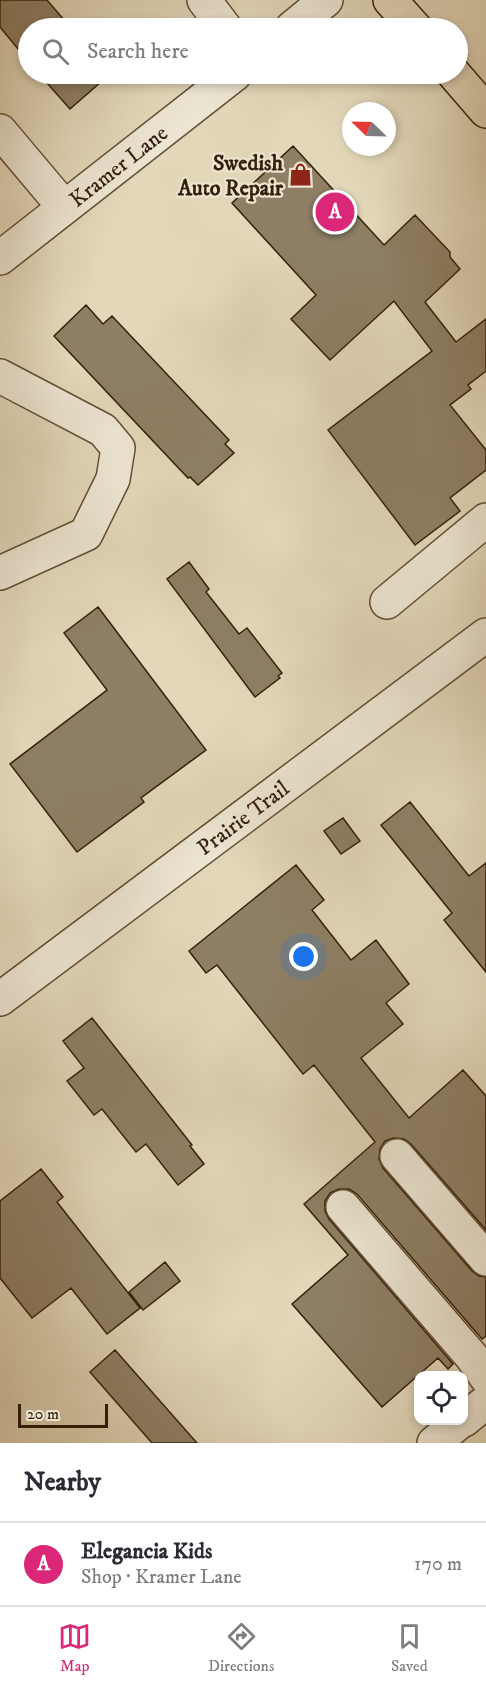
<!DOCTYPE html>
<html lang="en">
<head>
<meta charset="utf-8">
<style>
	:root { --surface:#fff; --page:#f7f7f7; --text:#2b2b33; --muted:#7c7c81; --line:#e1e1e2; --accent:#db2777 }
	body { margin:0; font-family:"IM FELL DW Pica",serif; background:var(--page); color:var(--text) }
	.controls { position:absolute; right:18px; bottom:18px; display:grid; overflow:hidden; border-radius:12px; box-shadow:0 3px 9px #0003 }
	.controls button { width:54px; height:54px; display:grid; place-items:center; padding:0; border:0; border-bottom:2px solid var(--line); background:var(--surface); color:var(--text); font:30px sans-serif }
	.compass { position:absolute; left:342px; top:102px; width:54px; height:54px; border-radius:50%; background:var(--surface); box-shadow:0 3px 9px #0003; rotate:293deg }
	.scale { position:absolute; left:18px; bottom:15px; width:90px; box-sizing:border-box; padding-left:6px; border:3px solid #341f09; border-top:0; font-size:16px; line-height:21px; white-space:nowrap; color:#341f09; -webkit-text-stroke:4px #ece5d2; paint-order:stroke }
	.you { position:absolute; left:304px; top:957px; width:21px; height:21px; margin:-15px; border:4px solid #fff; border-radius:50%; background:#1a73e8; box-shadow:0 0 0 9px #1a73e833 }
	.badge { display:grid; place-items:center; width:39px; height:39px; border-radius:50%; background:var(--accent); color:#fff; font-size:20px; font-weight:700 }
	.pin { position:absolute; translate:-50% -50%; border:3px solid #fff; box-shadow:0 2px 6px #0006 }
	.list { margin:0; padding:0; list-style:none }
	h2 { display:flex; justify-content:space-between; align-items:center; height:78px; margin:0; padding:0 24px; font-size:26px }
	h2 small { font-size:20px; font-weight:400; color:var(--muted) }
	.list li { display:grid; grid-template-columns:39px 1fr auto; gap:18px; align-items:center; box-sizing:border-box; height:84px; padding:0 24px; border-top:2px solid var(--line) }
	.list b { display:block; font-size:22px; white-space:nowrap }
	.list p { margin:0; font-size:20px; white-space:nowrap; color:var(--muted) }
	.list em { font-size:20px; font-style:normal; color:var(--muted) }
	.icon { flex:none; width:33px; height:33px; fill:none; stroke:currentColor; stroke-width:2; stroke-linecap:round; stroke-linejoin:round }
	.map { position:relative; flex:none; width:486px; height:1443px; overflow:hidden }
	.search { position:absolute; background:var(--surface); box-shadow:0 3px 9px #0003; left:18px; right:18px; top:18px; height:66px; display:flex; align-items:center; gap:15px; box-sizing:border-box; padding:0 21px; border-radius:33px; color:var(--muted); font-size:22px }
	.sheet { height:162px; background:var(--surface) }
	nav { display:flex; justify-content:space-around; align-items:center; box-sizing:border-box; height:84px; border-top:2px solid var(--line); background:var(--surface); font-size:16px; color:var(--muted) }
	nav a { display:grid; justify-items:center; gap:3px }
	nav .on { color:var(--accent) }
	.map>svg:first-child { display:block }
</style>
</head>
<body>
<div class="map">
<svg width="486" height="1443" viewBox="0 0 486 1443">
	<rect width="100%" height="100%" fill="#e2d7b9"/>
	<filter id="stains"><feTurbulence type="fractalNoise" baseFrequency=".00333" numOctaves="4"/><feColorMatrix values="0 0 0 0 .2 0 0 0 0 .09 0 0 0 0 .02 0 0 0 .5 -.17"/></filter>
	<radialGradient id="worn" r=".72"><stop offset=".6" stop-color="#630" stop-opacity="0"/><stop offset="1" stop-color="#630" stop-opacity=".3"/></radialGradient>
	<!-- building -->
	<path fill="#8e7f65" stroke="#341f09" stroke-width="1.5" d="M0 0H47L71 28H28V61L0 27Z
		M39 74H110L70 109Z
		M293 146 384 245 415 215 450 252V257L460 269 425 302 456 342 486 319V371L468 385 471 389 450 405 486 450V470L450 498 460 511 415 545 328 430 432 351 394 301 330 360 291 319 316 295 232 203Z
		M86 305 103 324 112 316 229 440 225 444 234 453 198 485 190 477 188 478 54 336Z
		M189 562 209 589 206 592 239 634 247 628 282 673 278 676 280 678 255 697 167 579Z
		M98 607 206 750 141 798 144 802 77 852 10 764 107 690 64 633Z
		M410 802 469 876 486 863V972L444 920 452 913 381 825Z
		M343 818 360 841 341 854 324 831Z
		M296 865 324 900 312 910 351 960 376 940 409 984 386 1003 403 1024 361 1058 409 1118 463 1070 486 1096V1230L411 1144 404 1139 394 1138 385 1141 380 1149 379 1159 383 1168 472 1271 479 1276 486 1277V1336L482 1339 357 1194 349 1189H339L330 1193 325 1201V1211L329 1219 453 1364 448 1369 438 1358 382 1407 292 1304 348 1255 304 1204 375 1142 314 1065 303 1074 217 965 206 973 189 951Z
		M92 1018 192 1145 190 1146 204 1164 178 1185 146 1144 136 1152 102 1109 94 1115 67 1081 84 1068 63 1041Z
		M41 1169 63 1197 57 1202 140 1308 107 1334 71 1288 32 1318 0 1278V1201Z
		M165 1262 180 1281 143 1310 129 1292Z
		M115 1350 197 1443H152L90 1372Z"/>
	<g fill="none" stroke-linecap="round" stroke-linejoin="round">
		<defs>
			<g id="minor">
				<path d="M204 0 225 28"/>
				<path d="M292 28 326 0"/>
				<path d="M0 131 64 207"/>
				<path id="s1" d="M0 258 235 74"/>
				<path d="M0 376 103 430 118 448 113 479 86 534 0 573"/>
				<path d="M387 602 486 520"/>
				<path id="s2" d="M0 999 486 635"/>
				<path d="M397 1156 486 1259"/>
				<path d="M343 1207 472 1357 486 1377"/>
				<path d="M464 1420 486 1402"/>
				<path d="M434 1443 462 1420"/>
			</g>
			<path id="major" d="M390 0 415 28
				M454 74 486 111"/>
		</defs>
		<!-- minor casing -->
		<use href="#minor" stroke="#604d35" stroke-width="36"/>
		<!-- major casing -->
		<use href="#major" stroke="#341f09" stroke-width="36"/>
		<!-- minor -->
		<use href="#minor" stroke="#ece5d2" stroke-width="33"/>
		<!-- major -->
		<use href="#major" stroke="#e2d7b9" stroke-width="33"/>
	</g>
	<!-- icons -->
	<defs>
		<symbol id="shop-bare" viewBox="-9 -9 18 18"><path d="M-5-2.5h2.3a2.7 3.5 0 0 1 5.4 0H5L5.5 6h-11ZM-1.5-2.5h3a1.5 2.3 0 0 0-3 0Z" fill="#8f2418" stroke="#ece5d2" stroke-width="2.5" paint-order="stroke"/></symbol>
	</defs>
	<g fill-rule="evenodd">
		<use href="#shop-bare" x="284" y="158" width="33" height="33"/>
	</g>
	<g text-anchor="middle" stroke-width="4.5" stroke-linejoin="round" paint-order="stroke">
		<!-- poi labels -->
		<g font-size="22" font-weight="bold" fill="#341f09" stroke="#ece5d2" text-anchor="end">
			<text x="283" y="170">Swedish<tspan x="283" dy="25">Auto Repair</tspan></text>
		</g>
		<!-- street labels -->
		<g font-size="22" fill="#341f09" stroke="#ece5d2">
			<text dy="8" stroke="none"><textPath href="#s1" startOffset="150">Kramer Lane</textPath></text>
			<text dy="8" stroke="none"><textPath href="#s2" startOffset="303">Prairie Trail</textPath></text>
		</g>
	</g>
	<rect width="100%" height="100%" filter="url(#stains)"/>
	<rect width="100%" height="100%" fill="url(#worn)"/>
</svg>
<div class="controls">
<button><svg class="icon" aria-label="locate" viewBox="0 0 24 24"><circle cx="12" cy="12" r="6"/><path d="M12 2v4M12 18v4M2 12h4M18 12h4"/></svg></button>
</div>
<svg class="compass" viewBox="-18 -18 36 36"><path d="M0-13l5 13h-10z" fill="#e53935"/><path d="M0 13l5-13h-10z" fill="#7c7c81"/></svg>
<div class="scale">20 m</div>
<div class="you"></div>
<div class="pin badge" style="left:335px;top:212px">A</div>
<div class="search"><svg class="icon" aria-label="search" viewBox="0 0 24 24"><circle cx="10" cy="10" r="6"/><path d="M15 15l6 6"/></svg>Search here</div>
</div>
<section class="sheet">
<h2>Nearby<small></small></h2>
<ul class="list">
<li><span class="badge">A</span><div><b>Elegancia Kids</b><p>Shop · Kramer Lane</p></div><em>170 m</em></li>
</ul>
</section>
<nav>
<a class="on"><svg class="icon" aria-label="map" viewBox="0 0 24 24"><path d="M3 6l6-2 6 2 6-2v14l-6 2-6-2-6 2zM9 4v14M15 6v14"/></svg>Map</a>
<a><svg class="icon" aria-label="directions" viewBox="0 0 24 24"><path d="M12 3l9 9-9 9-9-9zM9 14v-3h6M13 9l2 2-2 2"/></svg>Directions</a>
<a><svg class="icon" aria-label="saved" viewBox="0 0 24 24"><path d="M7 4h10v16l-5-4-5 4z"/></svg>Saved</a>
</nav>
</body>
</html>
